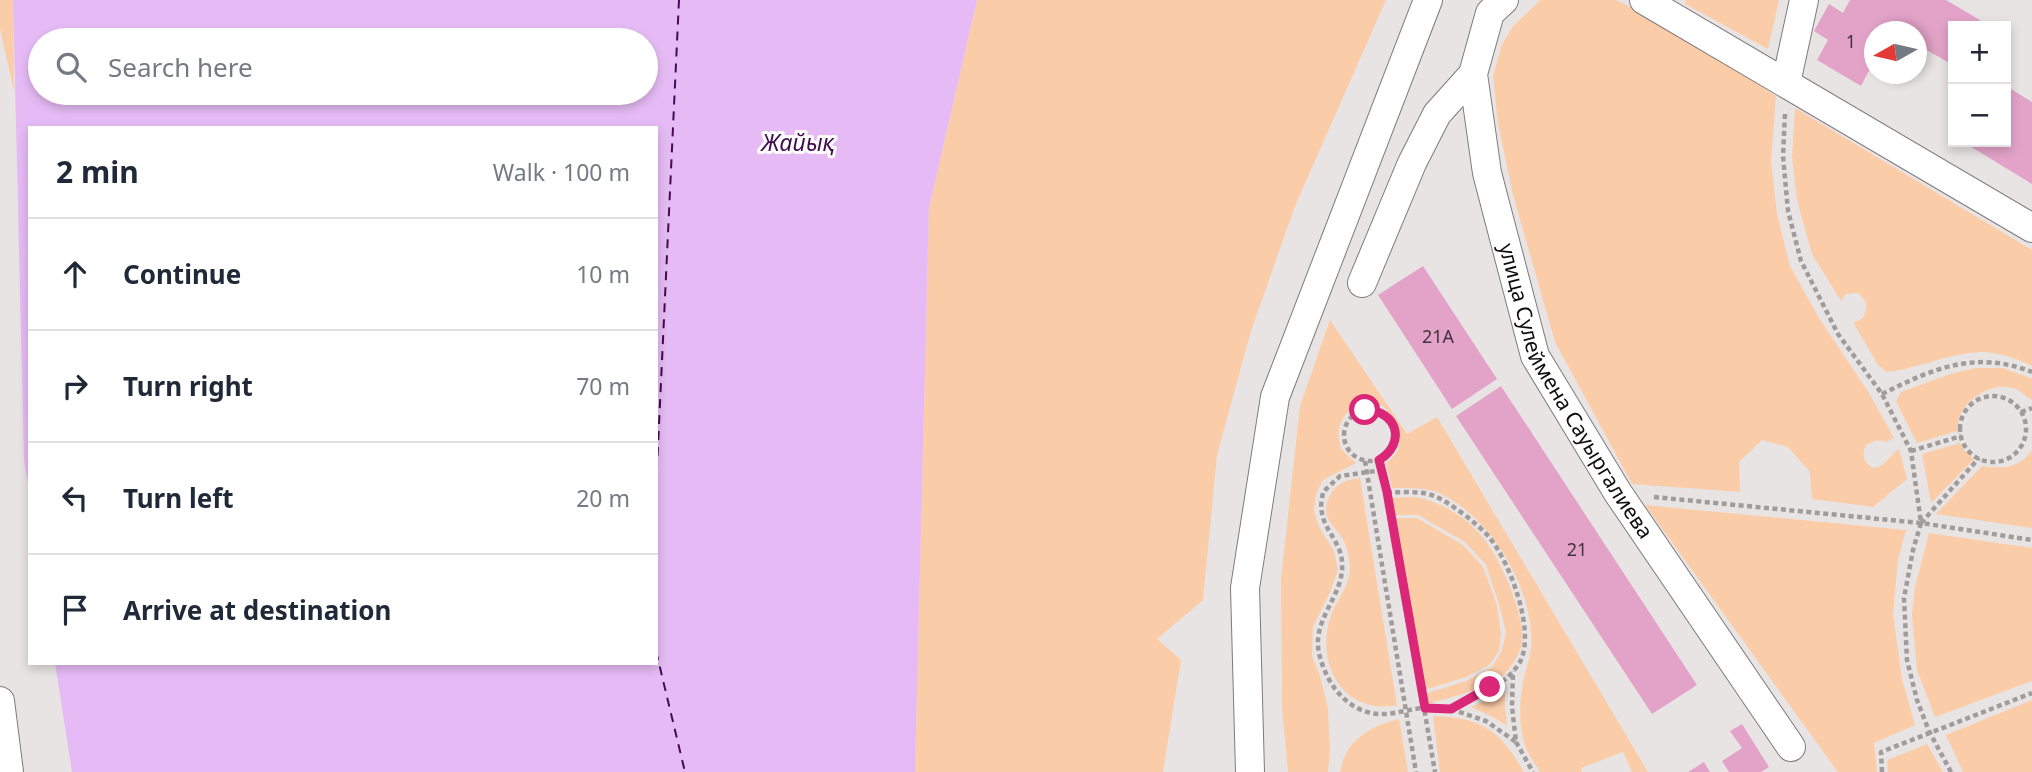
<!DOCTYPE html>
<html lang="en">
<head>
<meta charset="utf-8">
<style>
	:root { --surface:#fff; --page:#f2f2f3; --text:#1f2937; --muted:#747a83; --line:#e0e1e3 }
	body { margin:0; font-family:"Noto Sans",sans-serif; background:var(--page); color:var(--text) }
	.controls { position:absolute; right:21px; top:21px; display:grid; overflow:hidden; border-radius:0px; box-shadow:0 4px 10px #0003 }
	.controls button { width:63px; height:63px; display:grid; place-items:center; padding:0; border:0; border-bottom:2px solid var(--line); background:var(--surface); color:var(--text); font:35px sans-serif }
	.compass { position:absolute; left:1864px; top:21px; width:63px; height:63px; border-radius:50%; background:var(--surface); box-shadow:0 4px 10px #0003; rotate:262deg }
	.stop { position:absolute; width:21px; height:21px; margin:-16px; border:5px solid #db2777; border-radius:50%; background:#fff }
	.stop.end { background:#db2777; border-color:#fff; box-shadow:0 2px 7px #0008 }
	.list { margin:0; padding:0; list-style:none }
	h2 { display:flex; justify-content:space-between; align-items:center; height:91px; margin:0; padding:0 28px; font-size:30px }
	h2 small { font-size:23px; font-weight:400; color:var(--muted) }
	.list li { display:grid; grid-template-columns:46px 1fr auto; gap:21px; align-items:center; box-sizing:border-box; height:112px; padding:0 28px; border-top:2px solid var(--line) }
	.list b { display:block; font-size:26px; white-space:nowrap }
	.list em { font-size:23px; font-style:normal; color:var(--muted) }
	.icon { flex:none; width:38px; height:38px; fill:none; stroke:currentColor; stroke-width:2; stroke-linecap:round; stroke-linejoin:round }
	.map { position:relative; flex:none; width:2032px; height:772px; overflow:hidden }
	.search { position:absolute; background:var(--surface); box-shadow:0 4px 10px #0003; left:28px; top:28px; width:630px; height:77px; display:flex; align-items:center; gap:18px; box-sizing:border-box; padding:0 24px; border-radius:38px; color:var(--muted); font-size:26px }
	.panel { position:absolute; background:var(--surface); box-shadow:0 4px 10px #0003; left:28px; top:126px; width:630px; height:539px; border-radius:0px }
	.map>svg:first-child { display:block }
</style>
</head>
<body>
<div class="map">
<svg width="2032" height="772" viewBox="0 0 2032 772">
	<rect width="100%" height="100%" fill="#e9e4e4"/>
	<!-- green -->
	<path fill="#fbcca8" d="M0 0H13L14 91 0 29Z
		M977 0H1386L1295 206 1251 331 1217 455 1203 600 1157 639 1181 660 1163 772H915L929 208Z
		M1541 0H1616L1665 24 1776 96 1771 161 1777 214 1790 266 1819 318 1869 393 1894 438 1886 442C1878 439 1873 441 1866 445 1864 451 1862 456 1866 462 1878 479 1891 453 1899 449L1907 479 1873 507 1812 499 1810 472 1788 447 1762 440 1739 462 1740 492 1632 484 1555 342 1513 195 1498 123 1493 76 1502 44 1514 25Z
		M1686 0H1779L1768 49 1685 4Z
		M1795 108 2032 250V366C2018 359 2000 353 1984 352 1952 352 1920 368 1887 372L1878 365 1853 322 1862 319C1869 308 1868 302 1858 293L1846 294 1841 301 1812 254 1797 200 1792 157Z
		M1330 320 1407 434 1437 417 1648 772H1632L1623 752 1581 768 1582 772H1540L1539 770C1534 762 1526 752 1524 742 1519 725 1519 701 1523 683 1525 671 1530 659 1531 647 1535 591 1491 516 1439 493 1425 487 1407 488 1392 488L1386 463C1396 456 1401 448 1399 436 1387 375 1326 408 1341 447 1343 453 1351 458 1356 463L1323 480 1316 494 1314 511 1319 527 1334 551 1338 570 1330 592 1313 627 1312 656 1320 676 1328 708 1330 750 1328 772H1288L1282 708 1281 578 1300 406Z
		M1975 368H2003L2030 378 2032 379V400C2027 398 2023 393 2018 390 1997 380 1970 395 1960 415 1958 420 1958 426 1957 431L1917 443 1896 401 1901 392 1950 374Z
		M1960 443 1963 449 1974 459 1931 503 1922 454Z
		M2032 450V528L1936 514 1982 466C2002 469 2019 469 2032 450Z
		M1360 478 1397 706C1390 706 1382 707 1375 706 1331 699 1317 650 1332 613 1338 598 1349 586 1350 569 1350 559 1347 546 1342 538 1335 525 1321 520 1328 500 1334 484 1345 480 1360 478Z
		M1416 497C1444 503 1470 519 1487 543 1502 563 1526 618 1522 643 1520 654 1511 668 1503 675 1485 690 1450 697 1428 704L1424 694 1466 681 1492 667 1502 650 1506 632 1499 604 1486 565 1465 542 1418 515H1393L1390 498Z
		M1645 505 1906 530 1898 560 1893 614 1902 679 1915 725 1874 743 1877 772H1838Z
		M1394 518H1417L1463 545 1483 567 1497 605 1501 634 1499 651 1489 665 1466 677 1424 690Z
		M1929 533 2032 548V681L1935 717 1917 670 1912 614 1915 587Z
		M1505 687V706L1507 726 1493 717 1471 707 1488 699Z
		M2032 700V772H1963L1946 735Z
		M1433 716C1481 717 1501 731 1524 772H1440Z
		M1399 719 1408 772H1340C1342 767 1342 760 1345 756 1355 734 1378 724 1399 719Z
		M1927 744 1943 772H1888L1887 760Z"/>
	<!-- water -->
	<path fill="#e6bbf5" fill-rule="evenodd" d="M13 0H977L929 208 915 772H72L55 663H656V128H30V496L24 460ZM40 40H646V93H40Z"/>
	<g fill="none" stroke-linecap="round" stroke-linejoin="round">
		<!-- ferry -->
		<path stroke="#410c50" stroke-width="2" stroke-dasharray="9 7" stroke-linecap="butt" d="M656 488 679 0
			M656 651 685 772"/>
	</g>
	<!-- building -->
	<path fill="#e3a3c9" d="M1850 0H1946L1980 20 1977 26H1953V65L1916 44V32L1893 30 1874 32V61L1861 86 1817 60 1828 40 1814 31 1829 4 1843 13Z
		M2006 86 2032 102V184L1963 142H2006Z
		M1423 266 1497 379 1452 409 1378 295Z
		M1501 386 1697 685 1652 714 1456 416Z
		M1742 724 1769 767 1761 772H1729L1722 761 1742 748 1730 731Z
		M1704 762 1710 772H1688Z"/>
	<g fill="none" stroke-linecap="round" stroke-linejoin="round">
		<defs>
			<g id="minor">
				<path id="s1" d="M1504 0 1490 13 1473 74 1487 173 1535 356 1618 493 1791 747"/>
				<path d="M1644 0 2032 228"/>
				<path d="M1786 83 1804 0"/>
				<path d="M1362 283 1412 163 1437 114 1473 74"/>
				<path d="M0 701 9 772"/>
				<path d="M1250 772 1245 588 1275 397 1428 0"/>
			</g>
		</defs>
		<!-- minor casing -->
		<use href="#minor" stroke="#7f7a7b" stroke-width="30"/>
		<!-- path -->
		<path stroke="#a09c9c" stroke-width="4.5" stroke-dasharray="5 3.5" stroke-linecap="butt" d="M1785 114 1783 156 1788 211 1801 261 1838 334 1882 394 1911 451 1921 523 1913 550 1904 598 1907 660 1917 700 1929 731 1951 772
			M1882 394C1934 368 1976 350 2032 372
			M1960 429a33 33 0 1 1 66 0a33 33 0 1 1-66 0Z
			M1344 435a26 26 0 1 1 52 0a26 26 0 1 1-52 0Z
			M2021 412 2032 408
			M1911 451 1961 436
			M1379 460 1387 492 1435 772
			M1365 461 1416 772
			M1383 470 1340 476 1323 492C1322 499 1320 507 1322 513 1325 531 1341 543 1342 562 1345 597 1309 620 1320 657 1327 683 1344 707 1371 713 1389 717 1406 709 1424 708 1432 707 1442 711 1451 709 1458 707 1501 683 1507 678 1511 674 1517 667 1520 662 1536 632 1510 562 1489 537 1479 525 1450 502 1434 496 1420 490 1402 493 1387 492
			M1654 497 1921 523 2032 540
			M1921 523 1979 458
			M1451 709 1486 721 1516 742 1512 707 1513 671
			M1516 742 1533 772
			M1882 772 1881 752 2032 693"/>
		<!-- minor -->
		<use href="#minor" stroke="#fff" stroke-width="28"/>
	</g>
	<g fill="none" stroke-linecap="round" stroke-linejoin="round">
		<!-- route -->
		<path stroke="#db2777" stroke-width="9" d="M1365 410C1397 410 1407 443 1379 460L1387 492 1425 708 1451 709 1490 687"/>
	</g>
	<g text-anchor="middle" stroke-width="6" stroke-linejoin="round" paint-order="stroke">
		<!-- number labels -->
		<g font-size="18" fill="#43323b">
			<text x="1851" y="48">1</text>
			<text x="1438" y="343">21А</text>
			<text x="1577" y="556">21</text>
		</g>
		<!-- street labels -->
		<g font-size="21" fill="#0e0c0c" stroke="#fff">
			<text dy="7" stroke="none"><textPath href="#s1" startOffset="420">улица Сулеймена Сауыргалиева</textPath></text>
		</g>
		<!-- water labels -->
		<g font-size="23" font-style="italic" fill="#410c50" stroke="#fff">
			<text x="798" y="151">Жайық</text>
		</g>
	</g>
</svg>
<div class="controls">
<button>+</button>
<button>−</button>
</div>
<svg class="compass" viewBox="-18 -18 36 36"><path d="M0-13l5 13h-10z" fill="#e53935"/><path d="M0 13l5-13h-10z" fill="#747a83"/></svg>
<div class="stop" style="left:1365px;top:410px"></div>
<div class="stop end" style="left:1490px;top:687px"></div>
<div class="search"><svg class="icon" aria-label="search" viewBox="0 0 24 24"><circle cx="10" cy="10" r="6"/><path d="M15 15l6 6"/></svg>Search here</div>
<section class="panel">
<h2>2 min<small>Walk · 100 m</small></h2>
<ul class="list">
<li><svg class="icon" aria-label="ahead" viewBox="0 0 24 24"><path d="M12 20V5M6 11l6-6 6 6"/></svg><div><b>Continue</b></div><em>10 m</em></li>
<li><svg class="icon" aria-label="right" viewBox="0 0 24 24"><path d="M7 20v-9h11M14 6l5 5-5 5"/></svg><div><b>Turn right</b></div><em>70 m</em></li>
<li><svg class="icon" aria-label="left" viewBox="0 0 24 24"><path d="M17 20v-9H6M10 6l-5 5 5 5"/></svg><div><b>Turn left</b></div><em>20 m</em></li>
<li><svg class="icon" aria-label="arrive" viewBox="0 0 24 24"><path d="M6 21V4h12l-3 4 3 4H6"/></svg><div><b>Arrive at destination</b></div></li>
</ul>
</section>
</div>
</body>
</html>
